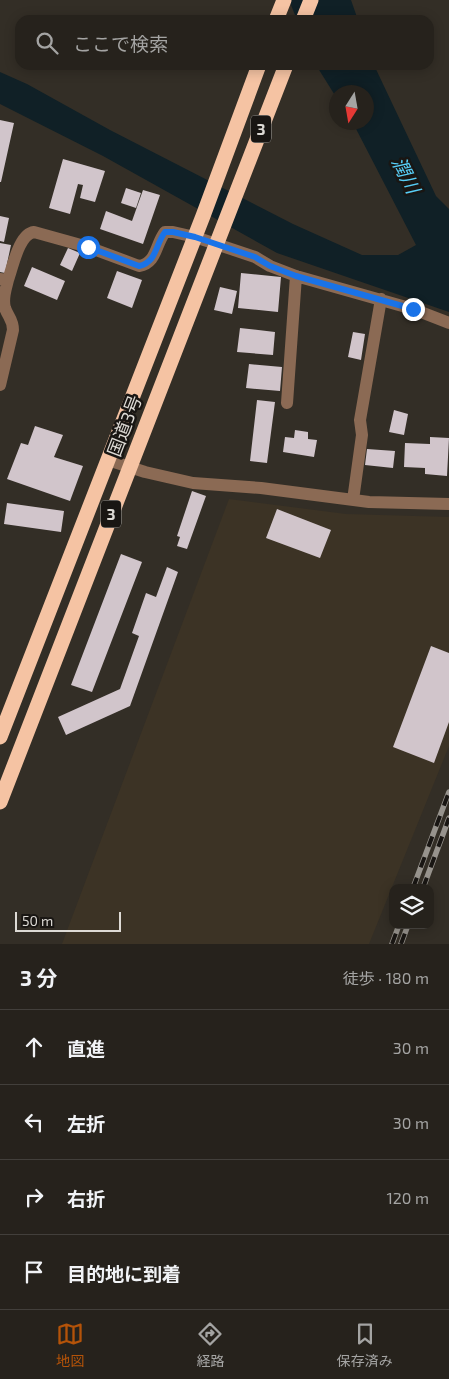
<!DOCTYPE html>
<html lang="ja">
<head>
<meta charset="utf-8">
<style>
	:root { --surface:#26221c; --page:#2e2a25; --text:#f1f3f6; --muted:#a4a4a3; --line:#423f3b; --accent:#b45309 }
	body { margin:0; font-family:"Exo 2","Noto Sans JP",sans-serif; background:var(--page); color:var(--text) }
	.controls { position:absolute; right:15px; bottom:15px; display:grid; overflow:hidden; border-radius:10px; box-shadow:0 2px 12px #0003 }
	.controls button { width:45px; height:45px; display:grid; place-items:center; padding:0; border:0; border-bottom:1px solid var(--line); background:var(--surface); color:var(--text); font:25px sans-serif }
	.compass { position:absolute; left:329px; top:85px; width:45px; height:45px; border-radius:50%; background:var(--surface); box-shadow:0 2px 12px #0003; rotate:191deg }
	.scale { position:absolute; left:15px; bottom:12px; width:106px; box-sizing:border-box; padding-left:5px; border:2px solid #dddad5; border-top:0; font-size:14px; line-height:18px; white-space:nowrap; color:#dddad5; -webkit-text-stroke:4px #191613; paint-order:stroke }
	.stop { position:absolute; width:15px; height:15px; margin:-11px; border:4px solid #1a73e8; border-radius:50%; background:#fff }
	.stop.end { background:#1a73e8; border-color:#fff; box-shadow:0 1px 5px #0008 }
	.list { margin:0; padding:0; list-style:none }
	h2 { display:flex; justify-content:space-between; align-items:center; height:65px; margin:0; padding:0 20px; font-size:21px }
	h2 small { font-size:16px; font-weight:400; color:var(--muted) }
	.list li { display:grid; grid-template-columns:32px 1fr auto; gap:15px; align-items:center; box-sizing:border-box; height:75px; padding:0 20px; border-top:1px solid var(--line) }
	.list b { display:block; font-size:19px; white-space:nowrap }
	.list em { font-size:16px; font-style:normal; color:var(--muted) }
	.icon { flex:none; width:28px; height:28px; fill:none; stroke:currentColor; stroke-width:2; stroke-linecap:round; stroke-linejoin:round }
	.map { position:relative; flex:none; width:449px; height:944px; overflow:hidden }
	.search { position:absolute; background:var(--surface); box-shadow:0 2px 12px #0003; left:15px; right:15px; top:15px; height:55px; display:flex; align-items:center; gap:12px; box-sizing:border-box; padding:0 18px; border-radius:15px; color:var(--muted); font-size:19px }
	.sheet { height:365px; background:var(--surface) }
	nav { display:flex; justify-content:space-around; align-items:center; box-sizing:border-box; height:70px; border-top:1px solid var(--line); background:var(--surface); font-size:14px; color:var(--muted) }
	nav a { display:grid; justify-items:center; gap:2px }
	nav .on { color:var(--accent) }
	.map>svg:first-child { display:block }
</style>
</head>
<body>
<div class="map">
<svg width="449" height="944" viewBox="0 0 449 944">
	<rect width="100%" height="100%" fill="#332e26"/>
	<!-- built -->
	<path fill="#3c3325" d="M229 499 346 514 449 517V746L369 944H62Z"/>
	<!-- water -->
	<path fill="#102026" d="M289 0H351L358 20H297Z
		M316 65H374L436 196 449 209V312L277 253 103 156 0 104V72L27 84 110 130 293 224 362 255H398L416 245 353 123 366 122V92H336V97Z"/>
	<!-- building -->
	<path fill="#d1c5cb" d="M0 120 14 123 1 182H0Z
		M63 159 105 171 95 202 80 198 83 185 78 184 70 214 49 208Z
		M126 188 141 193 136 208 121 203Z
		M143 190 160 195 143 244 100 229 106 211 132 221Z
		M0 216 9 218 4 242 0 241Z
		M0 243 11 245 5 273 0 272Z
		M68 248 80 253 72 271 60 265Z
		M32 267 65 281 57 300 24 286Z
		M117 271 142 280 132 308 107 298Z
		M241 273 281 277 278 312 238 308Z
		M220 287 237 291 232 314 214 310Z
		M240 328 275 332 273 355 237 352Z
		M353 332 365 334 361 360 348 357Z
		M249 364 282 367 280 391 246 388Z
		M257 400 275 402 267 463 250 461Z
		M394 410 408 414 404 435 389 432Z
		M35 426 63 435 54 457 83 466 70 501 7 479 21 443 28 445Z
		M295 430 308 432V439L317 440 314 457 283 452 285 437 294 438Z
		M430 437 449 438 447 476 425 474V468L404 467 405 443 430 444Z
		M367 449 395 451 393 468 365 465Z
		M192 491 206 496 187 549 177 546 180 537 177 536Z
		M7 503 64 511 61 532 4 524Z
		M277 509 331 530 320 558 266 538Z
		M121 554 142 562 92 692 71 685Z
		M167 567 178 572 130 706 66 735 58 717 120 689 139 636 132 633 146 593 156 597Z
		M431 646 449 653V722L434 763 393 747Z"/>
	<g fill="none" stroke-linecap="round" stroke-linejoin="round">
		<!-- minor -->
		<path stroke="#8b6a54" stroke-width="12" d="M0 279 8 280C13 266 19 234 34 232L88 247 139 266C157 263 155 245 165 232H173L195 237 255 257 270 266 296 276 413 309 449 323
			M0 385 13 330C13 319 8 317 5 308 2 298 6 289 8 280
			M287 403 296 276
			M108 460 145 472 193 483 261 488 369 502 449 504
			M353 500 362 435 360 420 381 299"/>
		<!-- highway -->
		<path stroke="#f5c3a3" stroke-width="15" d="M276 20 284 0
			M303 20 311 0
			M0 737 203 216 259 65
			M0 802 286 65"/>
		<defs>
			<path id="rail" d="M413 888 449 792
				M423 888 449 818
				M392 944 399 925
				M401 944 408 925"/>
		</defs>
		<!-- rail casing -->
		<use href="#rail" stroke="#97938d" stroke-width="5.5"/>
		<!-- rail -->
		<use href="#rail" stroke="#191613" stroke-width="4" stroke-dasharray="11" stroke-linecap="butt"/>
	</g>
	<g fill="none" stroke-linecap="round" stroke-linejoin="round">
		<!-- route -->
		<path stroke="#1a73e8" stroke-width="6" d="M88 247 139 266C157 262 155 245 165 232H173L195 237 255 257 270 266 296 276 413 309"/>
	</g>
	<g text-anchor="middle" stroke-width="5" stroke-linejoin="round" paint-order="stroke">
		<!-- shield labels -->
		<g fill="#191613" stroke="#a29f9b" stroke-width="1">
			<rect x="251" y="115.5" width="20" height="27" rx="4"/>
			<rect x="101" y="500.5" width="20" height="27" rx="4"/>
		</g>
		<g font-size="16" font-weight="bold" fill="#dddad5">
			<text x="261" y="135">3</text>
			<text x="111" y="520">3</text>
		</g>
		<!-- street labels -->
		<g font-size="18" fill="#dddad5" stroke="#191613">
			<text transform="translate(125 426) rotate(-69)" y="6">国道3号</text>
		</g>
		<!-- water labels -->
		<g font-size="19" font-style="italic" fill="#57cef7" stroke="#191613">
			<text transform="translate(406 175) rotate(63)" y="7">潤川</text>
		</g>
	</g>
</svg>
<div class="controls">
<button><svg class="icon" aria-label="layers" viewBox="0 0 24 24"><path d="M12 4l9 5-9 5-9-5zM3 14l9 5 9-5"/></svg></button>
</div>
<svg class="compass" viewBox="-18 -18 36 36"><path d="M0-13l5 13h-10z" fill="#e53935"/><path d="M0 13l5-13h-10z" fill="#a4a4a3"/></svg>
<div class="scale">50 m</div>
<div class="stop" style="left:88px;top:247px"></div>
<div class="stop end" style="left:413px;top:309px"></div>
<div class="search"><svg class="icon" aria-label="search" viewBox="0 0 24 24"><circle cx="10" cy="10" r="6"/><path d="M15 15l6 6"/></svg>ここで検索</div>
</div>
<section class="sheet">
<h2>3 分<small>徒歩 · 180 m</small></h2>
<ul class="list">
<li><svg class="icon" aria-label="ahead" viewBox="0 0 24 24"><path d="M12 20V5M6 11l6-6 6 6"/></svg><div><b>直進</b></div><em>30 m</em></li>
<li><svg class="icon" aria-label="left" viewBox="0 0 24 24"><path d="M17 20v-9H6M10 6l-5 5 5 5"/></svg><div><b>左折</b></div><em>30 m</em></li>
<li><svg class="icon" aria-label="right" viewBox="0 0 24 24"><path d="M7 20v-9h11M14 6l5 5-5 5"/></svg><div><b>右折</b></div><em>120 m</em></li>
<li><svg class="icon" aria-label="arrive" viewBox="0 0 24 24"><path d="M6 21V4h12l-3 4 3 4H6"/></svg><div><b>目的地に到着</b></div></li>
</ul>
</section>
<nav>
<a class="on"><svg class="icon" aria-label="map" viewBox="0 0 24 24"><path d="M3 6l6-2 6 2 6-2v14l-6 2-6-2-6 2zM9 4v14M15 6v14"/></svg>地図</a>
<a><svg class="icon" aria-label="directions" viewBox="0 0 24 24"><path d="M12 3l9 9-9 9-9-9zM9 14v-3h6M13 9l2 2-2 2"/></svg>経路</a>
<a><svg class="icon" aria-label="saved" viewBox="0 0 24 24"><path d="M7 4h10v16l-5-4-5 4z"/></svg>保存済み</a>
</nav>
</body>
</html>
